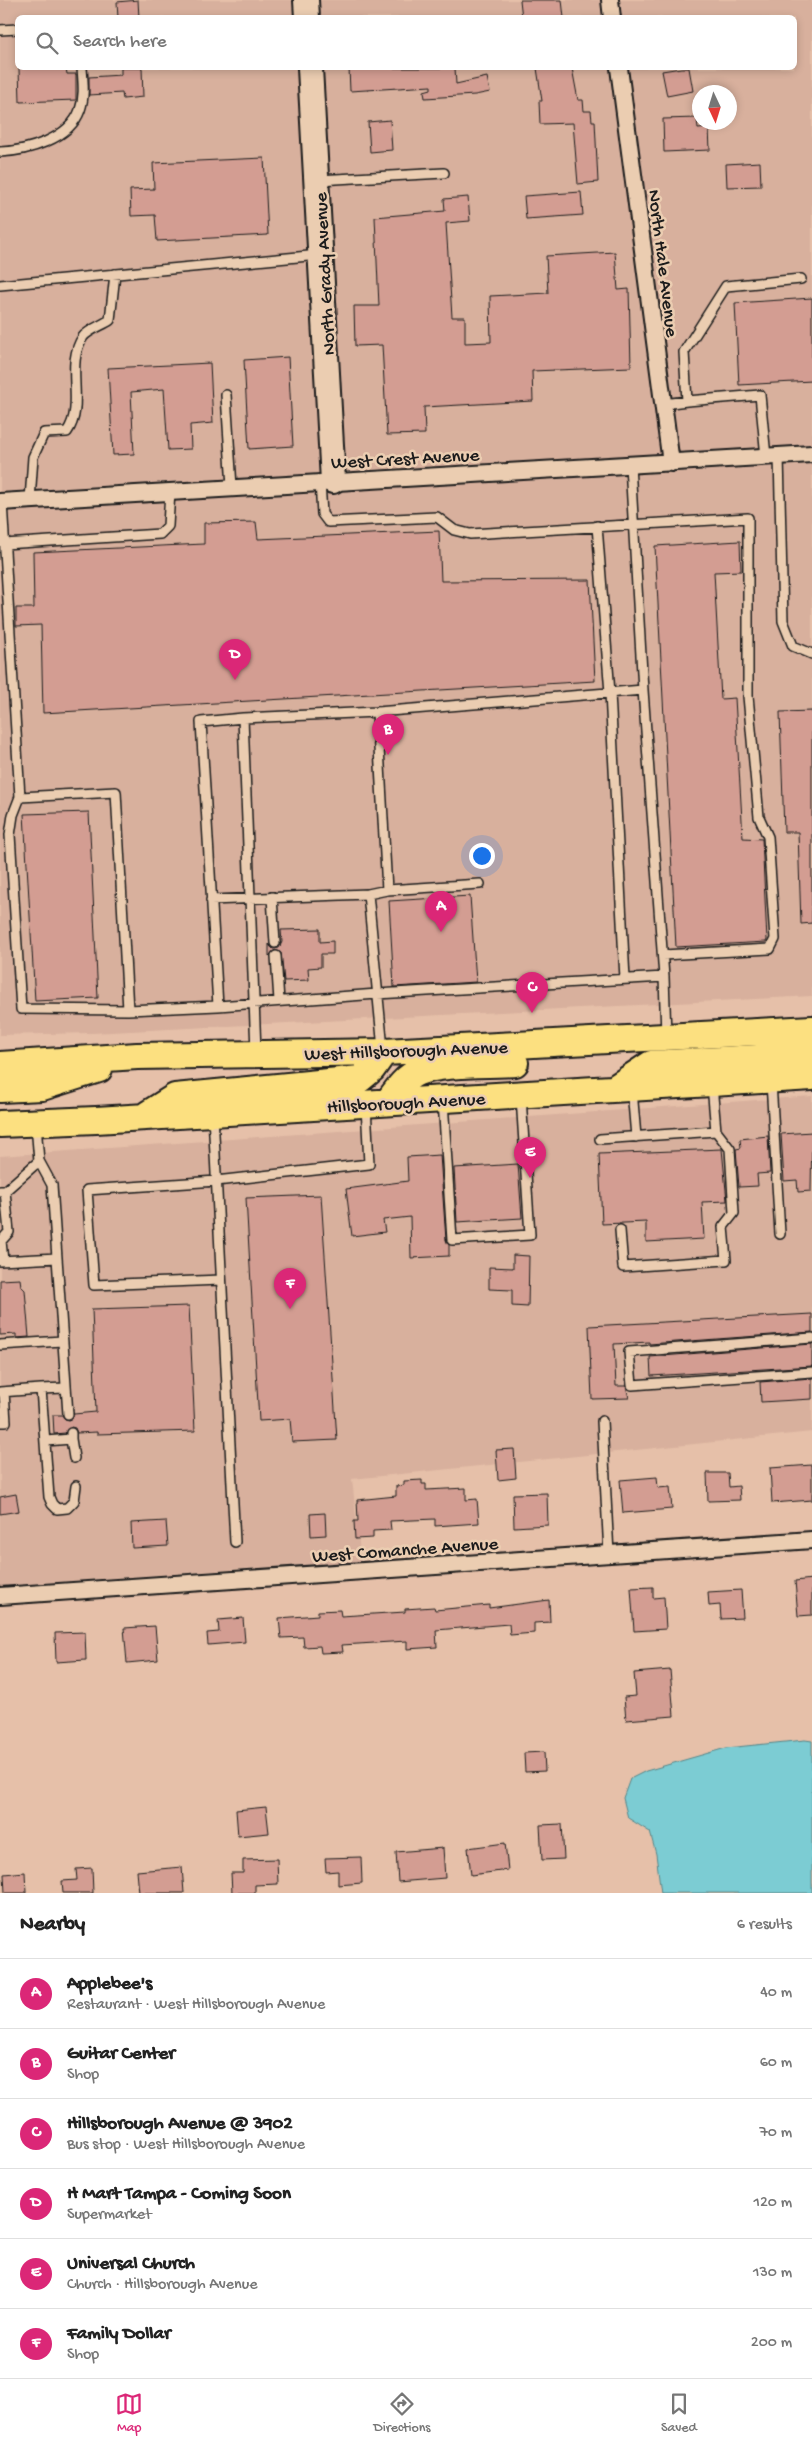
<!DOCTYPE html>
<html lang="en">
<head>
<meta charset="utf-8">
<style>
	:root { --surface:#fff; --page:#f2f2f2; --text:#222; --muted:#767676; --line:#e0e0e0; --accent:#db2777 }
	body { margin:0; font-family:"Gochi Hand",sans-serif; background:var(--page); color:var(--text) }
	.compass { position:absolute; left:692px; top:85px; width:45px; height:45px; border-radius:50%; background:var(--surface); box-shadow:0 2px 8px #0003; rotate:176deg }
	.you { position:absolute; left:481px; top:855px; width:18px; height:18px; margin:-12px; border:4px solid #fff; border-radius:50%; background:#1a73e8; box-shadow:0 0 0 8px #1a73e833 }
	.badge { display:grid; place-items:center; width:32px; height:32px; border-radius:50%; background:var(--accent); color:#fff; font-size:16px; font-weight:700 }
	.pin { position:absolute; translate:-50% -41px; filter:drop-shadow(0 1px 2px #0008) }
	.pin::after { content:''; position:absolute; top:26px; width:18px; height:15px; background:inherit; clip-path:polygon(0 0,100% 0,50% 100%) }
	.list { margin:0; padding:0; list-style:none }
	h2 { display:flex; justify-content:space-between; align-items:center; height:65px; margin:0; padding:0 20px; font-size:21px }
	h2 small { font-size:16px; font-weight:400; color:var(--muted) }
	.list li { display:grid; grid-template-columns:32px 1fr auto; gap:15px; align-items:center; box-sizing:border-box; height:70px; padding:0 20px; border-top:1px solid var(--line) }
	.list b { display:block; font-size:19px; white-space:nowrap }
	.list p { margin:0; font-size:16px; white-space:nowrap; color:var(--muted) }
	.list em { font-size:16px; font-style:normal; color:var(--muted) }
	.icon { flex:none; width:28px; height:28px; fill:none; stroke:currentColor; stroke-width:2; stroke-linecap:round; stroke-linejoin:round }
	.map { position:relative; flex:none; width:812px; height:1893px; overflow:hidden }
	.search { position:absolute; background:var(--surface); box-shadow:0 2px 8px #0003; left:15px; right:15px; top:15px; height:55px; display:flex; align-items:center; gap:12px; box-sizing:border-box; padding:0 18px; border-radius:8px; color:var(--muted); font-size:19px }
	.sheet { height:485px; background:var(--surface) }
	nav { display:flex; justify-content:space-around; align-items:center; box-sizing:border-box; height:70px; border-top:1px solid var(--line); background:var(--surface); font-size:14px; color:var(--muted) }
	nav a { display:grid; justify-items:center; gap:2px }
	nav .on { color:var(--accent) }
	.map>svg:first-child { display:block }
</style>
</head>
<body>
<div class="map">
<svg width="812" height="1893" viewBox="0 0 812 1893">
	<rect width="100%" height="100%" fill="#e6c0a9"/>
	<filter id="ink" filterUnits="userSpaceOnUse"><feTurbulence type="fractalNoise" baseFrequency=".02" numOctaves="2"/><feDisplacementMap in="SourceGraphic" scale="10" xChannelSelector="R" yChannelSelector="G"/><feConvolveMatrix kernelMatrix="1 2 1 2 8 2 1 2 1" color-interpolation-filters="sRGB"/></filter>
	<g filter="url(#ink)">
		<!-- built -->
		<path fill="#d8b09d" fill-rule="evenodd" d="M0 0H301L302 17 18 18V68H304L324 473 0 492Z
			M318 0H602L604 17H319Z
			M618 0H812V445L678 453 627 68H794V18L621 17ZM700 92H730V122H700Z
			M321 68H610L661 454 341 471Z
			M812 464V996L92 1033 0 1035V511Z
			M812 1096V1432L352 1479 361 1561 0 1586V1156Z"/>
		<!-- water -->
		<path fill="#7bccd3" stroke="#55868a" d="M805 1740 812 1741V1893H661L656 1854 650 1832 628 1818 623 1798 630 1779 646 1771 726 1748Z"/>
		<!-- building -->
		<path fill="#d39d92" stroke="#1c1c1c" d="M138 0 139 18H118L117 2Z
			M520 0H562L564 18H522Z
			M19 68H66L67 74H76V100L20 102Z
			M121 68H142L143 97 123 99 122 93 89 95V77L121 75Z
			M349 68H455L456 84 487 77 490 92 475 95 425 98 424 91 431 89V86L350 91Z
			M537 68H572L578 100H583L584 111H591L592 121H595L598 182 578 184 573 123 540 124 539 101H542Z
			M681 68H689L693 91 667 96 662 71Z
			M697 118 698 129 709 128 710 150 664 152 663 119Z
			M390 120 392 150 370 152 368 122Z
			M264 158 268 235 157 241 155 215 131 216 130 190 154 189 153 163Z
			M760 162 761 186 727 187 726 164Z
			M581 192 583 215 526 219 524 196Z
			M468 197 470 221 446 223 452 317H465V343L491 342 490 296 548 293 546 256 615 252 618 290 629 289 631 367 532 371 533 401 424 407 425 434 387 435 382 345 355 346 354 306H379L375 217 445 211 444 199Z
			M812 298V381L739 385 735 303Z
			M288 357 293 446 249 449 244 360Z
			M210 363 213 423 190 425 191 449 168 450 164 389 131 392 134 454 113 455 108 368Z
			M256 522 258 539 439 531 441 581 590 580 595 681 43 713 41 625 16 626V608H34L33 552 204 544V523Z
			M740 541 741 571 714 572 721 699 735 698 743 838 762 839 767 940 766 942 676 947 655 546Z
			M812 711V923L801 924 798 832H784L780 712Z
			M89 812 98 998 35 1001 24 814Z
			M470 896 476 982 394 987 389 901Z
			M320 929V942L333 941V954H321V967L308 968 309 980 284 981 281 953 275 950 269 956V944L273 949 279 948 282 942 281 930Z
			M812 1132 811 1191 798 1192 797 1180 784 1181 781 1134Z
			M768 1136 770 1173 757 1174 758 1186 739 1187 736 1149 741 1148 740 1139Z
			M722 1149 727 1201 702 1202 704 1239 646 1242V1222L602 1224 599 1154Z
			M440 1155 446 1240 449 1245V1256L411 1258 410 1217 383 1220 385 1232 352 1236 346 1189 408 1181 407 1157Z
			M518 1164 522 1218 457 1222 454 1168Z
			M321 1195 337 1440 292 1442 290 1419 259 1421 246 1198Z
			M513 1255 529 1256 528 1307 512 1306V1290L489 1289V1267L513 1268Z
			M20 1279 21 1286 25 1290 29 1337 16 1338V1334L0 1335V1280Z
			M189 1306 195 1431 97 1434V1432L77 1433 75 1428 71 1427 65 1433 54 1434 53 1415H62L65 1419 69 1420 74 1414 96 1412 92 1309Z
			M812 1314V1332L649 1344V1342L614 1344 616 1386H626L629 1398 592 1399 589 1326Z
			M812 1344V1366L651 1376 650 1357Z
			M812 1378V1399L761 1402 760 1382Z
			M514 1449 516 1478 498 1480 496 1450Z
			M812 1465V1500L772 1503 770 1468Z
			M707 1473H728L729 1487 739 1486 740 1500 708 1501Z
			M657 1477 658 1488 670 1487 672 1509 623 1513 620 1480Z
			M422 1480V1484H426V1490L466 1488V1500L477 1499 479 1523 435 1526V1519L390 1521 391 1530 373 1531V1538L355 1539 354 1521H358L357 1500 396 1496V1486L404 1485V1481Z
			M547 1493 548 1525 514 1527 513 1494Z
			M16 1494 19 1511 0 1514V1497Z
			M325 1513 326 1535 311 1536 310 1514Z
			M166 1521 168 1546 132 1548 131 1523Z
			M812 1579V1615L798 1616 795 1581Z
			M653 1587V1598L664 1597 666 1629 634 1631 631 1588Z
			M741 1590 743 1618 721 1619 720 1605 709 1606 708 1592Z
			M549 1600 550 1622 534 1623V1633L510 1635 509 1624 436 1630 437 1647 407 1649V1641L342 1645 343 1652 321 1653 320 1646 304 1647 303 1637 281 1638 279 1618 318 1615V1611L340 1610 341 1616 405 1612V1609L434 1607 435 1610 489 1605V1608Z
			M243 1618 245 1642 208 1645 207 1633 219 1632 218 1620Z
			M155 1626 158 1660 127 1663 124 1628Z
			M85 1632 86 1660 56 1662 55 1633Z
			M670 1670 674 1716 626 1720 624 1697 636 1696 634 1673Z
			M544 1752 545 1771 525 1772 524 1753Z
			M266 1807 269 1833 238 1836 236 1810Z
			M562 1824 564 1859 542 1860 540 1825Z
			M505 1843 508 1870 471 1875 468 1848Z
			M443 1848 445 1878 398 1882 396 1852Z
			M361 1857 362 1883 338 1885V1871L326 1872 325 1858Z
			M277 1859 278 1884 255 1885V1893H232L231 1873H243V1860Z
			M182 1867 184 1893H139L137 1871Z
			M92 1868 93 1893H63L62 1881 77 1880 76 1869Z
			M25 1872 26 1893H5L4 1874Z"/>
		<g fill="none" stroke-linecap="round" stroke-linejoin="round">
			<defs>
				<path id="lane" d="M0 30 18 29
					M0 152C27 151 70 139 80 110 85 96 83 82 82 68
					M318 180 444 173
					M0 285 319 255
					M226 395 232 487
					M687 401 760 395 766 457
					M663 404 687 401 684 352 726 286 801 279
					M779 456 783 621 793 646 812 654
					M630 465 643 690
					M320 482 322 514 328 522 437 517 454 530 470 534 748 518V696L759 817 768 837 775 939 770 949 663 955
					M30 500 33 457 44 433 67 432C86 405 64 365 83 337 88 330 103 325 110 320L115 274
					M2 502 20 797 116 792 128 1010 218 1006 201 722 243 718 256 1051
					M597 526 610 693 625 979
					M4 544 160 534 168 526 170 491
					M243 718 377 712
					M20 797 13 815 10 835 21 1009 128 1010
					M387 890 480 884
					M272 897 275 943
					M211 900 368 894
					M276 956 279 1001
					M218 1006 377 994 664 977
					M383 1049 368 894 387 890 377 712 643 690 664 977 666 1035
					M771 1082 780 1234
					M632 1090 636 1137
					M443 1101 452 1240 530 1235 521 1097
					M213 1115 235 1542
					M600 1139 716 1131
					M0 1191H5L9 1232 1 1241 3 1261
					M5 1191 39 1161
					M620 1230 623 1267 726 1260 723 1227 734 1213 730 1149 716 1131 712 1085
					M57 1258 68 1414
					M0 1261 57 1258 52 1185 39 1161 36 1125
					M221 1280 94 1285 87 1190 216 1181 369 1164 366 1106
					M812 1338 629 1352 632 1385 812 1372
					M0 1345 62 1341
					M41 1389 65 1388
					M0 1392 41 1389 49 1497 52 1504 57 1509 67 1508 74 1501 76 1486
					M602 1421 609 1554
					M0 1422H6L4 1392
					M71 1439 74 1458
					M46 1441 71 1439V1433"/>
				<path id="street" d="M610 0 612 18
					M619 68 671 463
					M0 502 812 454
					M0 1596 812 1540"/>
				<path id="secondary" d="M306 0 307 18
					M310 68 333 481"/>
				<path id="primary" d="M0 1065 137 1056 384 1052 812 1029
					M615 1088 651 1064 810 1055 812 1052
					M0 1089 42 1087 99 1069
					M388 1102C396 1091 405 1077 418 1072 441 1063 488 1065 515 1063
					M148 1114 175 1097 360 1079 372 1069 384 1052
					M0 1124 96 1120 812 1077"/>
			</defs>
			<!-- lane casing -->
			<use href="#lane" stroke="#1c1c1c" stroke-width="12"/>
			<!-- street casing -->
			<use href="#street" stroke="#1c1c1c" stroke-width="20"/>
			<!-- secondary casing -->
			<use href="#secondary" stroke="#1c1c1c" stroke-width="28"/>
			<!-- primary casing -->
			<use href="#primary" stroke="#1c1c1c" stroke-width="30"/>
			<!-- lane -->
			<use href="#lane" stroke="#ebcdb1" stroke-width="9"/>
			<!-- street -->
			<use href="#street" stroke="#ebcdb1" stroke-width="16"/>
			<!-- secondary -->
			<use href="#secondary" stroke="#ebcdb1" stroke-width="24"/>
			<!-- primary -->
			<use href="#primary" stroke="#fce080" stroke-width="26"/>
		</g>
	</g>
	<g text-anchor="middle" stroke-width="5" stroke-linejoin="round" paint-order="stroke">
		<!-- street labels -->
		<g font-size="19" fill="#1c1c1c" stroke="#ebcdb1">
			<text transform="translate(665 263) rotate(83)" y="7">North Hale Avenue</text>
			<text transform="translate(323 274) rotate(-93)" y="7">North Grady Avenue</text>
			<text transform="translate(405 457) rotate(-3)" y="7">West Crest Avenue</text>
			<text transform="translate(406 1049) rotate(-2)" y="7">West Hillsborough Avenue</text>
			<text transform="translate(406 1101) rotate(-3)" y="7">Hillsborough Avenue</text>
			<text transform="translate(405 1548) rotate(-4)" y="7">West Comanche Avenue</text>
		</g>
	</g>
</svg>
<svg class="compass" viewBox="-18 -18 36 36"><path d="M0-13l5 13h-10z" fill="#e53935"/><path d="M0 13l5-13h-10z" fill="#767676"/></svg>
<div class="you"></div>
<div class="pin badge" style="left:441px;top:932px">A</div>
<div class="pin badge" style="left:388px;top:755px">B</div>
<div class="pin badge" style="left:532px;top:1013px">C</div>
<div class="pin badge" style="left:235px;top:680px">D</div>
<div class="pin badge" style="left:530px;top:1178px">E</div>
<div class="pin badge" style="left:290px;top:1309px">F</div>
<div class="search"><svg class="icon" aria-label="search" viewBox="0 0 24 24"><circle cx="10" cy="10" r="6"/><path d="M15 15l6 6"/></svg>Search here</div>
</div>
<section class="sheet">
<h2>Nearby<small>6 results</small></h2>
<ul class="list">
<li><span class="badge">A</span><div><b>Applebee's</b><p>Restaurant · West Hillsborough Avenue</p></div><em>40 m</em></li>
<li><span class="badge">B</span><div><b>Guitar Center</b><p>Shop</p></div><em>60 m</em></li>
<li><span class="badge">C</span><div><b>Hillsborough Avenue @ 3902</b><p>Bus stop · West Hillsborough Avenue</p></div><em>70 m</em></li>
<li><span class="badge">D</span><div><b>H Mart Tampa - Coming Soon</b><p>Supermarket</p></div><em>120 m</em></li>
<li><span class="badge">E</span><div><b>Universal Church</b><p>Church · Hillsborough Avenue</p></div><em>130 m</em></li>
<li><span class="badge">F</span><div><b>Family Dollar</b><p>Shop</p></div><em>200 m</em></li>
</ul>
</section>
<nav>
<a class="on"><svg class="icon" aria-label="map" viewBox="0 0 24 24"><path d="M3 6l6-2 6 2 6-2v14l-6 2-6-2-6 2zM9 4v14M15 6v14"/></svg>Map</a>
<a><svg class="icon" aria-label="directions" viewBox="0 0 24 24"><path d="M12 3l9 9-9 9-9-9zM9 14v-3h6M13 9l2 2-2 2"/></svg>Directions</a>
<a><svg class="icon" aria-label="saved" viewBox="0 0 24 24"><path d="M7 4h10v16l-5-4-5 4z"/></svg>Saved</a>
</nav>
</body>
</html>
